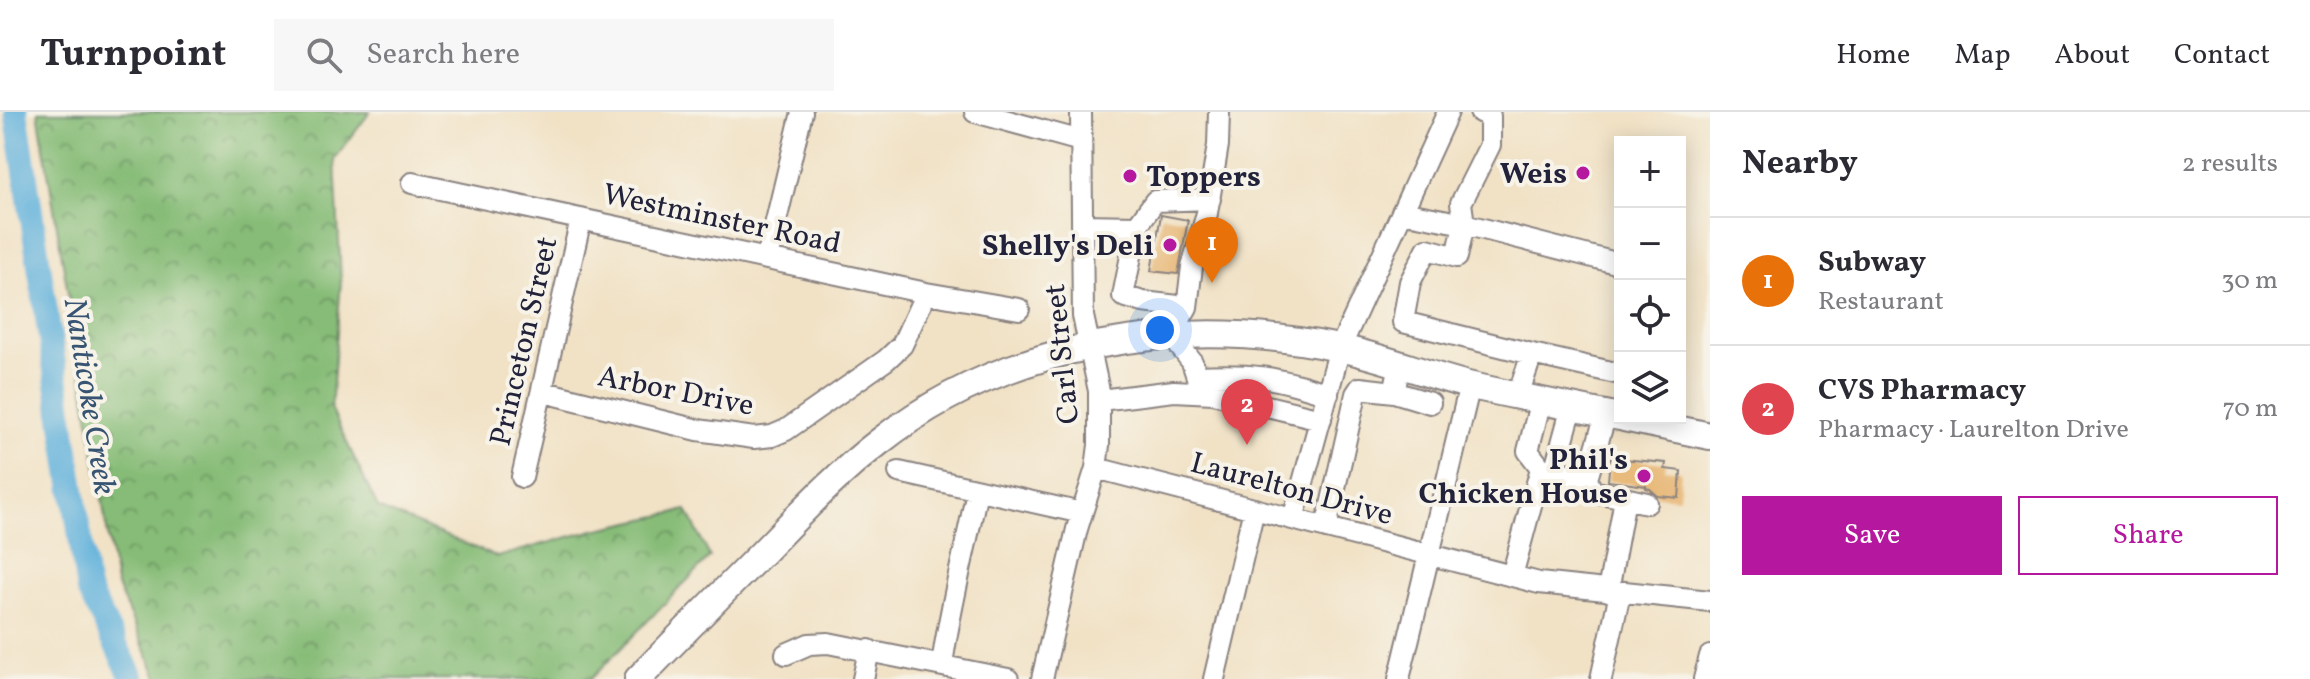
<!DOCTYPE html>
<html lang="en">
<head>
<meta charset="utf-8">
<style>
	:root { --surface:#fff; --page:#f7f7f7; --text:#2b2b33; --muted:#7c7c81; --line:#e1e1e2; --accent:#b5179e }
	body { margin:0; font-family:Vollkorn,serif; background:var(--page); color:var(--text) }
	.controls { position:absolute; right:24px; top:24px; display:grid; overflow:hidden; border-radius:0px; box-shadow:0 4px 20px #0003 }
	.controls button { width:72px; height:72px; display:grid; place-items:center; padding:0; border:0; border-bottom:2px solid var(--line); background:var(--surface); color:var(--text); font:40px sans-serif }
	.you { position:absolute; left:1160px; top:218px; width:28px; height:28px; margin:-20px; border:6px solid #fff; border-radius:50%; background:#1a73e8; box-shadow:0 0 0 12px #1a73e833 }
	.badge { display:grid; place-items:center; width:52px; height:52px; border-radius:50%; background:var(--accent); color:#fff; font-size:26px; font-weight:700 }
	.pin { position:absolute; translate:-50% -66px; filter:drop-shadow(0 2px 4px #0008) }
	.pin::after { content:''; position:absolute; top:42px; width:28px; height:24px; background:inherit; clip-path:polygon(0 0,100% 0,50% 100%) }
	.list { margin:0; padding:0; list-style:none }
	h2 { display:flex; justify-content:space-between; align-items:center; height:104px; margin:0; padding:0 32px; font-size:34px }
	h2 small { font-size:26px; font-weight:400; color:var(--muted) }
	.list li { display:grid; grid-template-columns:52px 1fr auto; gap:24px; align-items:center; box-sizing:border-box; height:128px; padding:0 32px; border-top:2px solid var(--line) }
	.list b { display:block; font-size:30px; white-space:nowrap }
	.list p { margin:0; font-size:26px; white-space:nowrap; color:var(--muted) }
	.list em { font-size:26px; font-style:normal; color:var(--muted) }
	.actions { display:flex; gap:16px; padding:24px 32px }
	.actions a { flex:1; padding:18px 0; border:2px solid var(--accent); border-radius:0px; text-align:center; font-size:28px; color:var(--accent) }
	.actions .main { background:var(--accent); color:#fff }
	.icon { flex:none; width:44px; height:44px; fill:none; stroke:currentColor; stroke-width:2; stroke-linecap:round; stroke-linejoin:round }
	.map { position:relative; flex:none; width:1710px; height:567px; overflow:hidden }
	header { display:flex; align-items:center; gap:48px; box-sizing:border-box; height:112px; padding:0 40px; background:var(--surface); border-bottom:2px solid var(--line) }
	header strong { font-size:38px }
	nav { display:flex; gap:44px; margin-inline-start:auto; font-size:28px }
	.search { width:560px; height:72px; background:var(--page); display:flex; align-items:center; gap:20px; box-sizing:border-box; padding:0 28px; border-radius:0px; color:var(--muted); font-size:30px }
	main { display:flex }
	aside { flex:1; background:var(--surface) }
	.map>svg:first-child { display:block }
</style>
</head>
<body>
<header>
<strong>Turnpoint</strong>
<div class="search"><svg class="icon" aria-label="search" viewBox="0 0 24 24"><circle cx="10" cy="10" r="6"/><path d="M15 15l6 6"/></svg>Search here</div>
<nav><a>Home</a><a>Map</a><a>About</a><a>Contact</a></nav>
</header>
<main>
<div class="map">
<svg width="1710" height="567" viewBox="0 0 1710 567">
	<defs>
		<pattern id="forest-crowns" width="20" height="18" patternUnits="userSpaceOnUse" patternTransform="scale(2)"><rect width="20" height="18" fill="#86bc77"/><path d="M2 6a3 3 0 1 1 6 0M12 15a3 3 0 1 1 6 0" fill="none" stroke="#6d9863"/></pattern>
	</defs>
	<rect width="100%" height="100%" fill="#f7f3e8"/>
	<filter id="ink" filterUnits="userSpaceOnUse"><feTurbulence type="fractalNoise" baseFrequency=".0125" numOctaves="2"/><feDisplacementMap in="SourceGraphic" scale="16" xChannelSelector="R" yChannelSelector="G"/><feConvolveMatrix kernelMatrix="1 2 1 2 8 2 1 2 1" color-interpolation-filters="sRGB"/></filter>
	<filter id="wash" filterUnits="userSpaceOnUse"><feTurbulence type="fractalNoise" baseFrequency=".006" numOctaves="4" result="noise"/><feDisplacementMap in="SourceGraphic" scale="32" xChannelSelector="R" yChannelSelector="G"/><feGaussianBlur stdDeviation="1.8" result="paint"/><feColorMatrix in="noise" values="0 0 0 0 0 0 0 0 0 0 0 0 0 0 0 0 0 1.4 0 .05"/><feComposite in="paint" operator="in"/></filter>
	<g filter="url(#wash)">
		<rect width="100%" height="100%" fill="#f1e2c6"/>
		<!-- forest -->
		<path fill="url(#forest-crowns)" stroke="#546f59" stroke-width="2" d="M38 0H370L335 47 341 169 331 297 378 396 497 445 594 418 687 398 710 445 591 567H158L116 472Z"/>
		<g fill="none" stroke-linecap="round" stroke-linejoin="round">
			<!-- river -->
			<path stroke="#60b1db" stroke-width="24" d="M16 0 88 478 133 567"/>
		</g>
		<g id="blocks">
			<!-- building -->
			<path fill="#e8ba7b" d="M1161 103 1188 108 1178 162 1151 159Z
				M1610 346 1666 351 1665 357 1681 359 1679 386 1658 384 1650 377 1646 376V374L1608 369Z"/>
		</g>
	</g>
	<g filter="url(#ink)">
		<use href="#blocks" fill-opacity="0" stroke="#8a8280" stroke-width="2"/>
		<g fill="none" stroke-linecap="round" stroke-linejoin="round">
			<defs>
				<path id="minor" d="M975 0 1081 29
					M1480 0 1490 4V33L1461 91 1464 112 1620 152
					M412 71 926 181 1019 197
					M1402 100 1464 112 1457 145 1427 137 1410 170 1403 210 1532 242 1518 283
					M1082 113 1137 114 1155 89 1210 87
					M1137 114 1123 184 1143 190 1187 195
					M767 147 802 0
					M1532 242 1620 262
					M1197 264C1251 261 1277 265 1328 282
					M544 280 698 318 754 326 772 324 786 318 886 248 902 233 926 181
					M1202 280 1192 250 1171 223 1187 195 1192 155 1207 101 1218 33 1219 0
					M1394 280 1430 291
					M1100 288 1174 279 1213 281 1321 307
					M1541 288 1528 339 1541 356 1587 367 1606 302
					M1096 356 1539 471 1710 489
					M899 360 1082 401
					M1554 360 1572 295
					M522 365 581 107
					M1587 367 1592 379 1647 391
					M1293 407 1340 236 1448 0
					M1326 416 1356 282 1360 276 1394 280 1400 253
					M1512 464 1541 356
					M1608 479 1625 387
					M786 542 809 532 828 531 1008 567
					M942 553C950 494 966 436 977 378
					M863 567 869 538
					M1042 567 1077 417 1096 356 1099 333V279L1083 204 1081 0
					M1214 567 1254 397
					M1399 567 1470 273
					M1601 567 1620 481
					M1704 567 1710 544"/>
				<path id="major" d="M1624 306 1710 324
					M638 567C679 525 720 483 761 442 799 403 836 363 879 330 1007 229 1182 203 1339 236 1384 245 1427 263 1472 274 1521 285 1571 295 1620 305"/>
			</defs>
			<!-- minor casing -->
			<use href="#minor" stroke="#8a8280" stroke-width="24"/>
			<!-- major casing -->
			<use href="#major" stroke="#8a8280" stroke-width="30"/>
			<!-- minor -->
			<use href="#minor" stroke="#fff" stroke-width="20"/>
			<!-- major -->
			<use href="#major" stroke="#fff" stroke-width="26"/>
		</g>
	</g>
	<!-- markers -->
	<g fill="#b5179e" stroke="#f7f3e8" stroke-width="3">
		<circle cx="1583" cy="61" r="8"/>
		<circle cx="1130" cy="64" r="8"/>
		<circle cx="1170" cy="133" r="8"/>
		<circle cx="1644" cy="364" r="8"/>
	</g>
	<g text-anchor="middle" stroke-width="8" stroke-linejoin="round" paint-order="stroke">
		<!-- poi labels -->
		<g font-size="30" font-weight="bold" fill="#22223b" stroke="#f7f3e8" text-anchor="end">
			<text x="1567" y="71">Weis</text>
			<text x="1146" y="74" text-anchor="start">Toppers</text>
			<text x="1154" y="143">Shelly's Deli</text>
			<text x="1628" y="357">Phil's<tspan x="1628" dy="34">Chicken House</tspan></text>
		</g>
		<!-- street labels -->
		<g font-size="30" fill="#22223b" stroke="#f7f3e8">
			<text transform="translate(722 106) rotate(12)" y="10">Westminster Road</text>
			<text transform="translate(523 229) rotate(-77)" y="10">Princeton Street</text>
			<text transform="translate(1061 242) rotate(-96)" y="10">Carl Street</text>
			<text transform="translate(676 278) rotate(11)" y="10">Arbor Drive</text>
			<text transform="translate(1292 376) rotate(15)" y="10">Laurelton Drive</text>
		</g>
		<!-- water labels -->
		<g font-size="32" font-style="italic" fill="#385473" stroke="#f7f3e8">
			<text transform="translate(91 284) rotate(81)" y="11">Nanticoke Creek</text>
		</g>
	</g>
</svg>
<div class="controls">
<button>+</button>
<button>−</button>
<button><svg class="icon" aria-label="locate" viewBox="0 0 24 24"><circle cx="12" cy="12" r="6"/><path d="M12 2v4M12 18v4M2 12h4M18 12h4"/></svg></button>
<button><svg class="icon" aria-label="layers" viewBox="0 0 24 24"><path d="M12 4l9 5-9 5-9-5zM3 14l9 5 9-5"/></svg></button>
</div>
<div class="you"></div>
<div class="pin badge" style="left:1212px;top:171px;background:#e8710a">1</div>
<div class="pin badge" style="left:1247px;top:333px;background:#e0444e">2</div>
</div>
<aside>
<h2>Nearby<small>2 results</small></h2>
<ul class="list">
<li><span class="badge" style="background:#e8710a">1</span><div><b>Subway</b><p>Restaurant</p></div><em>30 m</em></li>
<li><span class="badge" style="background:#e0444e">2</span><div><b>CVS Pharmacy</b><p>Pharmacy · Laurelton Drive</p></div><em>70 m</em></li>
</ul>
<div class="actions"><a class="main">Save</a><a>Share</a></div>
</aside>
</main>
</body>
</html>
